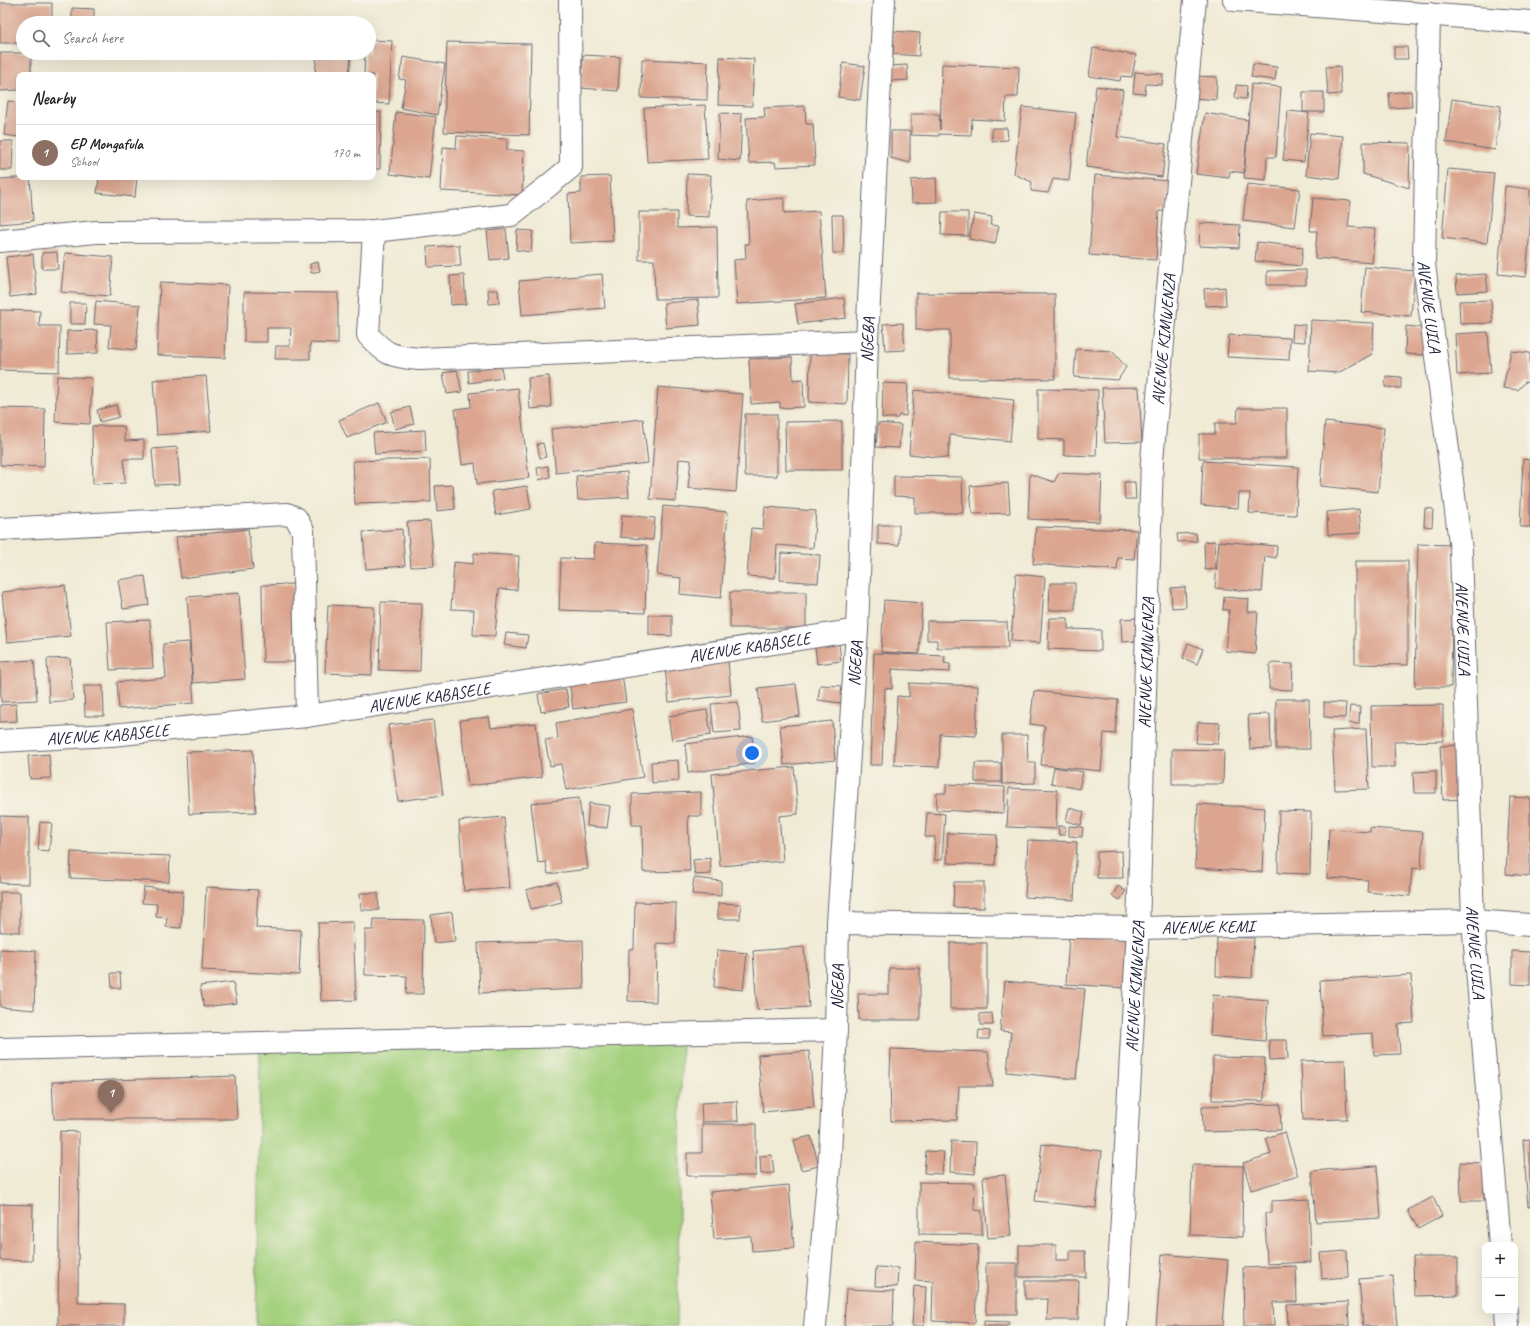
<!DOCTYPE html>
<html lang="en">
<head>
<meta charset="utf-8">
<style>
	:root { --surface:#fff; --page:#f6f6f6; --text:#202124; --muted:#757577; --line:#e0e0e0; --accent:#d1495b }
	body { margin:0; font-family:Caveat,sans-serif; background:var(--page); color:var(--text) }
	.controls { position:absolute; right:12px; bottom:12px; display:grid; overflow:hidden; border-radius:8px; box-shadow:0 4px 16px #0002 }
	.controls button { width:36px; height:36px; display:grid; place-items:center; padding:0; border:0; border-bottom:1px solid var(--line); background:var(--surface); color:var(--text); font:20px sans-serif }
	.you { position:absolute; left:752px; top:753px; width:14px; height:14px; margin:-10px; border:3px solid #fff; border-radius:50%; background:#1a73e8; box-shadow:0 0 0 6px #1a73e833 }
	.badge { display:grid; place-items:center; width:26px; height:26px; border-radius:50%; background:var(--accent); color:#fff; font-size:13px; font-weight:700 }
	.pin { position:absolute; translate:-50% -33px; filter:drop-shadow(0 1px 2px #0008) }
	.pin::after { content:''; position:absolute; top:21px; width:14px; height:12px; background:inherit; clip-path:polygon(0 0,100% 0,50% 100%) }
	.list { margin:0; padding:0; list-style:none }
	h2 { display:flex; justify-content:space-between; align-items:center; height:52px; margin:0; padding:0 16px; font-size:17px }
	h2 small { font-size:13px; font-weight:400; color:var(--muted) }
	.list li { display:grid; grid-template-columns:26px 1fr auto; gap:12px; align-items:center; box-sizing:border-box; height:56px; padding:0 16px; border-top:1px solid var(--line) }
	.list b { display:block; font-size:15px; white-space:nowrap }
	.list p { margin:0; font-size:13px; white-space:nowrap; color:var(--muted) }
	.list em { font-size:13px; font-style:normal; color:var(--muted) }
	.icon { flex:none; width:22px; height:22px; fill:none; stroke:currentColor; stroke-width:2; stroke-linecap:round; stroke-linejoin:round }
	.map { position:relative; flex:none; width:1530px; height:1326px; overflow:hidden }
	.search { position:absolute; background:var(--surface); box-shadow:0 4px 16px #0002; left:16px; top:16px; width:360px; height:44px; display:flex; align-items:center; gap:10px; box-sizing:border-box; padding:0 14px; border-radius:22px; color:var(--muted); font-size:15px }
	.panel { position:absolute; background:var(--surface); box-shadow:0 4px 16px #0002; left:16px; top:72px; width:360px; height:108px; border-radius:8px }
	.map>svg:first-child { display:block }
</style>
</head>
<body>
<div class="map">
<svg width="1530" height="1326" viewBox="0 0 1530 1326">
	<rect width="100%" height="100%" fill="#f7f3e8"/>
	<filter id="ink" filterUnits="userSpaceOnUse"><feTurbulence type="fractalNoise" baseFrequency=".025" numOctaves="2"/><feDisplacementMap in="SourceGraphic" scale="8" xChannelSelector="R" yChannelSelector="G"/><feConvolveMatrix kernelMatrix="1 2 1 2 8 2 1 2 1" color-interpolation-filters="sRGB"/></filter>
	<filter id="wash" filterUnits="userSpaceOnUse"><feTurbulence type="fractalNoise" baseFrequency=".012" numOctaves="4" result="noise"/><feDisplacementMap in="SourceGraphic" scale="16" xChannelSelector="R" yChannelSelector="G"/><feGaussianBlur stdDeviation="0.9" result="paint"/><feColorMatrix in="noise" values="0 0 0 0 0 0 0 0 0 0 0 0 0 0 0 0 0 1.4 0 .05"/><feComposite in="paint" operator="in"/></filter>
	<g filter="url(#wash)">
		<rect width="100%" height="100%" fill="#f0ebd5"/>
		<!-- green -->
		<path fill="#a4d17e" stroke="#637a5c" d="M682 1039 677 1326H256L260 1046Z"/>
		<g id="blocks">
			<!-- building -->
			<path fill="#dba58f" d="M0 3H52V23H23V43H0Z
				M72 8 94 9V23H72Z
				M894 31 920 33 919 56 893 54Z
				M369 40 392 41 389 104 373 103V75H364L365 53H369Z
				M447 42 531 44 529 135 444 132Z
				M1394 47H1407L1408 59H1394Z
				M1093 48 1136 55 1132 77 1121 76 1120 81 1089 76Z
				M0 53H31V75H19V90L0 91Z
				M317 53 351 55 349 75H315Z
				M583 55 620 57 618 91 581 88Z
				M403 57 445 64 437 115 401 108 406 80 399 79Z
				M720 57 754 59 752 106 718 105Z
				M642 59 708 62 707 100 641 98Z
				M843 63 865 66 860 100 838 97Z
				M942 64 1019 67 1018 97H1006L1005 121 972 119 971 135 939 134V136L911 135V114H939L940 130Z
				M1253 64 1277 67 1275 80 1251 77Z
				M907 65 908 80 890 81 889 66Z
				M1340 66 1341 94 1328 95 1326 67Z
				M1135 72 1163 74 1162 85 1146 84 1145 94 1133 93Z
				M1197 76 1217 77 1216 100 1195 98Z
				M1251 84 1281 87 1276 157H1267L1266 180 1244 178Z
				M1236 85 1247 86 1246 99 1235 98Z
				M1096 86 1123 90 1117 137 1166 144 1162 177 1086 167Z
				M1411 91 1412 107 1390 108 1389 93Z
				M1303 92H1324V112H1303Z
				M1452 99 1501 106 1495 150 1446 142Z
				M8 101 19 102V137L4 135Z
				M705 105 708 159 647 162 644 108Z
				M805 106 806 124H813L815 165 776 167 775 162 749 163 746 118 765 117 764 108Z
				M1022 107 1076 113 1069 181 1053 179 1048 193 1031 191 1032 182 1014 174Z
				M1288 111 1309 113 1304 162 1283 160Z
				M373 112H381L380 169H373Z
				M396 112 436 117 429 179 390 174Z
				M720 113 742 114 740 161 718 159Z
				M1205 113 1248 120 1244 173 1230 171 1229 178 1196 174Z
				M992 128H1007L1008 140 992 141Z
				M891 131H910V163L891 158Z
				M1310 133 1343 136 1339 179 1306 175Z
				M457 136 507 139V150L524 151 522 195 441 191 443 147 456 148Z
				M0 141H13L12 170H0Z
				M1363 142 1410 143 1409 188 1363 174Z
				M1448 169 1494 173 1487 243 1442 238Z
				M687 174 711 175 709 217 686 216Z
				M1095 175 1169 181 1166 211H1159L1156 260 1089 255Z
				M610 176 613 241 570 243 568 194 581 193V177Z
				M30 177 33 221 0 224V179Z
				M99 177H137L135 197 97 193Z
				M936 178 937 202 912 203 911 180Z
				M1247 184 1300 189 1295 227 1243 221Z
				M1505 186 1530 189V229L1526 277 1498 274Z
				M784 198V213L819 211 826 298 737 304 734 260 746 259 745 244H749L747 201Z
				M1313 198 1351 201 1348 227 1375 229 1372 263 1315 258 1317 231H1310Z
				M639 212H677V228L717 227 718 298 655 299 654 260H639Z
				M942 212H968V236L941 235Z
				M974 214 992 217 990 225 999 226 995 244 969 239Z
				M832 215H843L844 253H833Z
				M1200 223 1240 225 1239 248 1199 246Z
				M506 229 509 258 490 260 487 231Z
				M517 230 533 231 531 252 516 250Z
				M1257 242 1303 247 1301 266 1255 261Z
				M459 245 461 266 428 267 427 247Z
				M57 252 58 269H42V253Z
				M65 253 113 257 110 296 61 292Z
				M33 254 37 294 10 297 6 257Z
				M318 262 320 271 311 273 310 264Z
				M1365 267 1415 271 1411 316 1361 312Z
				M1306 270V285H1267V271Z
				M602 274 605 308 522 315 519 281Z
				M1486 274 1488 291 1457 293 1456 276Z
				M464 275 466 304 451 305 450 276Z
				M160 282 228 285 225 358 157 355Z
				M1225 287 1226 305 1205 306 1204 289Z
				M488 290H498L499 303 489 304Z
				M244 292 338 293V344L310 343V359H275L276 346H290L291 328H267V342H244Z
				M916 293 1055 294V379L950 378V330H916Z
				M844 298 846 318 798 324 795 304Z
				M698 300 700 325 666 328 664 303Z
				M1491 300 1493 323 1460 324 1459 301Z
				M96 301 140 305 136 350 109 347 111 325 94 324Z
				M70 303H86L85 324H70Z
				M0 310 40 311 39 326H60L59 372 0 370Z
				M1311 320 1374 323 1372 354 1338 373 1309 371Z
				M903 323 905 350 885 351 883 324Z
				M1293 324 1305 325V342L1292 341Z
				M1406 326 1426 328 1424 355 1405 354Z
				M97 330 98 353 67 354V331Z
				M1488 332 1491 373 1457 375 1455 334Z
				M1229 335 1290 338 1289 360 1227 357Z
				M1076 349 1112 351 1126 367 1118 380 1074 377Z
				M1511 351 1530 353V383L1525 382 1518 390 1503 388Z
				M810 353 848 354 847 404 809 402Z
				M792 357 793 380 803 379 804 407 780 408V402L751 404 749 359Z
				M501 367 503 378 469 383 468 371Z
				M457 370 462 392 447 394 443 373Z
				M57 376 92 378 90 424 55 422Z
				M206 376 211 431 157 435 153 380Z
				M549 376 551 407 530 409 528 378Z
				M1386 376 1401 377V388L1385 387Z
				M883 383 908 384 906 416 899 415 898 418H882Z
				M658 387 743 394 736 492 688 488 691 460 679 459 676 501 650 499Z
				M1139 387 1142 442 1105 443 1102 388Z
				M518 388 529 478 477 484 475 463 462 465 455 409 471 407 470 393Z
				M1038 389 1098 390 1096 456 1064 455V440L1038 439Z
				M914 390 1014 400 1010 441 950 435 948 458 909 454Z
				M379 403 387 422 347 438 339 420Z
				M116 405 119 417 100 422 97 410Z
				M410 407 414 424 395 429 391 412Z
				M0 408 45 409 44 467 0 465Z
				M1238 408H1287V458H1199V434H1215V423H1237Z
				M745 414H777V476H745Z
				M643 419 648 463 556 473 551 429Z
				M842 421V470H786L785 422Z
				M1325 422 1384 428 1378 492 1320 486Z
				M878 423 901 425 899 448 876 447Z
				M92 426H124L125 441 144 440V459H124L125 483 93 484Z
				M425 430 426 451 375 454 373 433Z
				M543 443 546 457 540 458 537 444Z
				M177 447 180 484 155 485 152 449Z
				M430 459 431 502 355 504 353 461Z
				M1523 459 1530 460V527H1520Z
				M1203 461 1298 467 1296 515 1249 513 1250 493H1239L1238 508 1201 505Z
				M548 466 550 477 539 480 537 468Z
				M627 472 629 497 578 500 576 476Z
				M1059 473 1102 475 1100 522 1028 519 1030 474 1054 482Z
				M894 476 962 477 963 513H915V497L894 496Z
				M1124 482H1135L1136 499H1125Z
				M1008 483 1010 513 972 514 970 486Z
				M453 485 455 509 437 511 435 486Z
				M527 486 531 509 496 515 492 491Z
				M663 506 728 512 721 598 680 594 681 578 657 575Z
				M765 507 816 511 813 548 777 545 775 578 747 576 751 528 763 529Z
				M1425 508 1433 509 1432 527 1424 526Z
				M1359 509 1361 533 1328 535 1327 512Z
				M622 515 655 518 653 540 620 537Z
				M430 521 434 566 411 567 407 522Z
				M878 525H899V545L878 544Z
				M1036 527 1137 530 1134 559 1118 558 1117 570 1033 564Z
				M248 529 253 569 181 578 176 537Z
				M402 529 405 566 366 569 363 532Z
				M1196 533 1197 541 1178 542 1177 534Z
				M1215 541 1216 569 1205 570 1204 542Z
				M1219 541 1277 546 1276 558 1265 556 1262 592 1215 588Z
				M595 543 647 545 645 613 559 610 561 558 594 559Z
				M1418 544 1453 545 1451 687H1415Z
				M474 553 519 556 517 590 499 589 495 636 473 635 474 610 451 609 454 562 473 564Z
				M781 553 820 555 818 583 780 580Z
				M1355 561H1408V665L1355 664Z
				M1016 574 1045 577 1040 643 1011 641Z
				M145 576 149 605 123 609 118 580Z
				M1050 583H1075V610H1049Z
				M293 584 294 662H263L262 585Z
				M65 585 71 636 7 642 2 592Z
				M1185 587 1186 607 1172 608 1171 588Z
				M730 592H806V628H730Z
				M239 593 245 679 193 683 187 597Z
				M1224 597 1249 599 1248 612H1258L1255 654 1225 651 1229 610H1223Z
				M884 600 922 603 919 654 881 652Z
				M381 602 422 603 420 671 379 670Z
				M328 605 374 607 372 675 325 673Z
				M649 615H672V636L649 635Z
				M1049 618H1068V629L1101 630V651L1048 649Z
				M1138 618 1139 641 1122 642 1121 619Z
				M150 620 153 668 110 670 107 622Z
				M927 621 1007 622 1008 648H937V640H927Z
				M506 633 528 635 526 648 504 645Z
				M189 642 194 703 119 709 117 682 166 678 163 644Z
				M1188 643 1203 649 1197 664 1183 658Z
				M839 644 841 661 817 664 815 647Z
				M874 653 945 656 944 663 950 664V672L892 669V689L885 688 882 765H870Z
				M70 658 73 700 49 702 47 659Z
				M34 660 37 700 1 702 0 662Z
				M728 661 731 695 669 702 665 668Z
				M1270 663 1293 664 1292 690 1269 689Z
				M622 674 626 702 573 709 569 681Z
				M909 683 978 686 976 736 940 734 939 767 894 765 897 696 909 697Z
				M796 684 800 716 762 721 758 688Z
				M820 685 843 686 841 703 818 700Z
				M84 686H103L104 716H85Z
				M566 689 569 707 541 712 538 694Z
				M1034 691 1118 700 1115 734 1104 733 1101 771 1041 765 1045 726 1030 724Z
				M1276 699H1309L1310 749H1276Z
				M738 702 741 731 714 733 711 704Z
				M1324 702 1346 703 1345 718 1324 717Z
				M16 704 17 721 0 722V705Z
				M1443 705V741L1394 742 1395 767H1372L1371 706Z
				M1350 706 1360 707 1359 724 1348 723Z
				M632 709 643 777 566 790 561 764 550 766 545 740 558 738 556 723Z
				M707 710 711 735 672 741 668 716Z
				M1270 714 1271 748 1250 749 1248 715Z
				M489 717 491 728 536 723 542 777 468 786 460 720Z
				M433 720 443 795 398 801 388 725Z
				M832 721 835 760 784 765 780 726Z
				M1198 722 1220 723 1218 744 1196 743Z
				M1366 729 1369 789 1335 790 1332 731Z
				M1002 735H1027L1028 763H1035V783L1002 784Z
				M752 736 755 763 688 773 685 744Z
				M1463 745 1466 799 1443 800 1440 746Z
				M1172 749 1224 750 1223 784H1172Z
				M253 750 256 812 189 814 186 752Z
				M49 754 51 778 30 779 28 756Z
				M678 760 679 781 652 783 651 762Z
				M975 763H1001V782H975Z
				M794 767 798 814 779 816 783 861 720 866 712 774Z
				M1054 767 1083 772 1079 789 1051 783Z
				M1436 771V793H1414L1413 772Z
				M946 784 1005 787 1004 813 936 810 937 793H946Z
				M1009 788 1057 790 1056 829 1007 827Z
				M701 792V816H688L690 871 643 872 642 825H632V794Z
				M1510 797 1530 798V876L1506 874Z
				M579 798 588 869 548 874 546 862 538 863 531 803Z
				M589 803 610 806 607 828 587 826Z
				M1198 804 1265 808 1262 872 1195 868Z
				M1069 808 1084 812 1081 825 1066 821Z
				M1279 811 1311 812 1310 874 1278 873Z
				M927 813 945 814 942 860H934L935 837H925Z
				M0 816 29 817V884L0 883Z
				M504 817 510 888 464 891 459 821Z
				M40 822 52 823 49 851 38 850Z
				M1058 826H1065V835H1059Z
				M1069 826 1083 827 1082 837 1069 836Z
				M1370 828 1423 832 1421 869 1412 868 1410 896 1367 892 1368 880 1327 878 1329 829 1370 832Z
				M948 833 997 835 995 865 947 863Z
				M1028 840 1077 842 1074 900 1025 897Z
				M1122 851 1123 878H1097V852Z
				M71 852 170 856 169 882 70 878Z
				M710 858 711 874 695 875 693 860Z
				M694 878 721 881V896L692 894Z
				M557 882 562 902 531 909 526 890Z
				M954 882H984V908L953 907Z
				M1118 886 1126 891 1120 900 1112 896Z
				M144 887 183 891 181 928 166 927 167 918 156 917 157 904 142 903Z
				M206 887 258 890 256 928 301 930 299 975 202 970Z
				M0 892H20V932H0Z
				M360 893H378L379 910H361Z
				M635 902 676 903 675 944 657 943 656 1002 628 1001 629 949H634Z
				M718 903 741 904 740 919H718Z
				M452 912 455 941 434 943 431 915Z
				M374 919 424 920 423 994H406L407 976 365 975V930H373Z
				M353 922 356 1000 321 1001 318 923Z
				M1069 935 1129 939 1126 988 1066 984Z
				M1217 937 1254 938 1252 978 1216 976Z
				M583 940 584 989 480 993 478 943Z
				M950 943H987V1009H950Z
				M804 947 809 1007 757 1010 753 951Z
				M0 949 36 951 34 1010 0 1007Z
				M717 950 747 953 743 990 714 987Z
				M1512 951 1530 952V985L1512 984Z
				M889 968H920V1020H859L858 994H889Z
				M111 973H120L121 988H112Z
				M1411 975 1414 1023 1398 1024 1400 1054 1374 1055 1373 1033 1323 1036 1320 980Z
				M1005 981 1085 989 1076 1079 1007 1072 1011 1032 1000 1031Z
				M233 982 237 1003 204 1007 200 986Z
				M1213 995 1268 1000 1265 1041 1210 1036Z
				M992 1013 993 1025H980V1014Z
				M979 1030 990 1031 989 1039H978Z
				M1269 1040H1287L1288 1059 1270 1060Z
				M891 1049 988 1052 993 1086H959L957 1120 891 1121 890 1074Z
				M809 1051 814 1107 763 1112 758 1055Z
				M1213 1057 1265 1058 1264 1101 1212 1100Z
				M1345 1060 1347 1119 1303 1120 1301 1061Z
				M235 1076 237 1119H54L52 1082Z
				M737 1101 738 1121 702 1122 701 1103Z
				M1280 1104 1281 1130 1203 1132 1202 1106Z
				M702 1124H756V1176H687V1153H702Z
				M60 1131 79 1132 78 1303 124 1304V1326H58Z
				M1285 1132 1298 1176 1251 1190 1243 1163 1271 1154 1266 1138Z
				M811 1136 819 1166 801 1170 794 1140Z
				M1530 1139V1207H1528L1523 1140Z
				M951 1141 976 1142 975 1174 950 1172Z
				M1042 1144 1102 1151 1096 1208 1035 1201Z
				M926 1151 944 1152 942 1174 924 1173Z
				M772 1155 774 1173 761 1174 760 1156Z
				M1460 1162 1483 1163 1484 1201H1461Z
				M1192 1165 1243 1166 1242 1237 1190 1235Z
				M1377 1166 1381 1218 1316 1222 1312 1171Z
				M1005 1175 1011 1236 988 1238 983 1177Z
				M919 1182 975 1183 974 1210 982 1211V1235L919 1234Z
				M789 1185 794 1248 752 1251 751 1236 714 1239 710 1192Z
				M1433 1197 1442 1216 1418 1229 1408 1210Z
				M1309 1199 1311 1262 1267 1264 1265 1213 1272 1212V1201Z
				M0 1204 33 1205 32 1261 0 1260Z
				M916 1242 978 1245 975 1323 932 1321 933 1281 915 1280Z
				M1019 1245H1056V1260H1070V1251H1085L1086 1277H1019Z
				M1347 1251 1348 1277 1322 1279 1320 1253Z
				M1162 1254 1228 1260 1223 1326H1156Z
				M1413 1257H1458V1295L1414 1296Z
				M986 1263H1017V1314H986Z
				M1296 1266 1297 1302H1273L1274 1326H1244L1243 1268Z
				M876 1267 898 1268 897 1287 875 1286Z
				M1393 1276 1397 1326H1363L1359 1279Z
				M1025 1281H1079L1078 1320H1047L1048 1299H1025Z
				M914 1286 926 1287 924 1326H912Z
				M846 1289 894 1291 893 1326H844Z
				M1348 1302 1349 1326H1288L1287 1305Z
				M984 1321 1009 1322 1008 1326H984Z"/>
		</g>
	</g>
	<g filter="url(#ink)">
		<use href="#blocks" fill-opacity="0" stroke="#6a6871" stroke-width="1"/>
		<g fill="none" stroke-linecap="round" stroke-linejoin="round">
			<defs>
				<g id="minor">
					<path id="s1" d="M1429 14 1424 264 1461 550 1473 921 1500 1245"/>
					<path d="M374 231 368 335C387 356 392 356 419 359L867 341"/>
					<path d="M0 241 96 232 374 231 511 215 548 186 571 167 570 0"/>
					<path d="M0 529 287 514 296 518 303 531 307 716"/>
					<path id="s2" d="M0 741 111 735 307 716 857 630"/>
					<path id="s3" d="M838 923 1138 928 1473 921 1530 925"/>
					<path d="M0 1049 836 1030"/>
					<path d="M1506 1311 1507 1326"/>
					<path id="s4" d="M815 1326 830 1155 836 1030 838 923 857 630 864 441 867 341 884 0"/>
					<path id="s5" d="M1116 1326 1138 928 1152 460 1195 0"/>
				</g>
				<path id="trunk" d="M1234 0 1530 22"/>
			</defs>
			<!-- minor casing -->
			<use href="#minor" stroke="#6a6871" stroke-width="24"/>
			<!-- trunk casing -->
			<use href="#trunk" stroke="#6a6871" stroke-width="24"/>
			<!-- minor -->
			<use href="#minor" stroke="#fff" stroke-width="22"/>
			<!-- trunk -->
			<use href="#trunk" stroke="#fff" stroke-width="22"/>
		</g>
	</g>
	<g text-anchor="middle" stroke-width="3" stroke-linejoin="round" paint-order="stroke">
		<!-- street labels -->
		<g font-size="17" fill="#22223b" stroke="#f7f3e8">
			<text dy="6" stroke="none"><textPath href="#s1" startOffset="293">AVENUE LUILA</textPath></text>
			<text dy="6" stroke="none"><textPath href="#s5" startOffset="988">AVENUE KIMWENZA</textPath></text>
			<text dy="6" stroke="none"><textPath href="#s4" startOffset="988">NGEBA</textPath></text>
			<text dy="6" stroke="none"><textPath href="#s1" startOffset="617">AVENUE LUILA</textPath></text>
			<text dy="6" stroke="none"><textPath href="#s2" startOffset="756">AVENUE KABASELE</textPath></text>
			<text dy="6" stroke="none"><textPath href="#s5" startOffset="664">AVENUE KIMWENZA</textPath></text>
			<text dy="6" stroke="none"><textPath href="#s4" startOffset="664">NGEBA</textPath></text>
			<text dy="6" stroke="none"><textPath href="#s2" startOffset="432">AVENUE KABASELE</textPath></text>
			<text dy="6" stroke="none"><textPath href="#s2" startOffset="108">AVENUE KABASELE</textPath></text>
			<text dy="6" stroke="none"><textPath href="#s3" startOffset="370">AVENUE KEMI</textPath></text>
			<text dy="6" stroke="none"><textPath href="#s1" startOffset="941">AVENUE LUILA</textPath></text>
			<text dy="6" stroke="none"><textPath href="#s5" startOffset="340">AVENUE KIMWENZA</textPath></text>
			<text dy="6" stroke="none"><textPath href="#s4" startOffset="340">NGEBA</textPath></text>
		</g>
	</g>
</svg>
<div class="controls">
<button>+</button>
<button>−</button>
</div>
<div class="you"></div>
<div class="pin badge" style="left:111px;top:1113px;background:#8d6e63">1</div>
<div class="search"><svg class="icon" aria-label="search" viewBox="0 0 24 24"><circle cx="10" cy="10" r="6"/><path d="M15 15l6 6"/></svg>Search here</div>
<section class="panel">
<h2>Nearby<small></small></h2>
<ul class="list">
<li><span class="badge" style="background:#8d6e63">1</span><div><b>EP Mongafula</b><p>School</p></div><em>170 m</em></li>
</ul>
</section>
</div>
</body>
</html>
